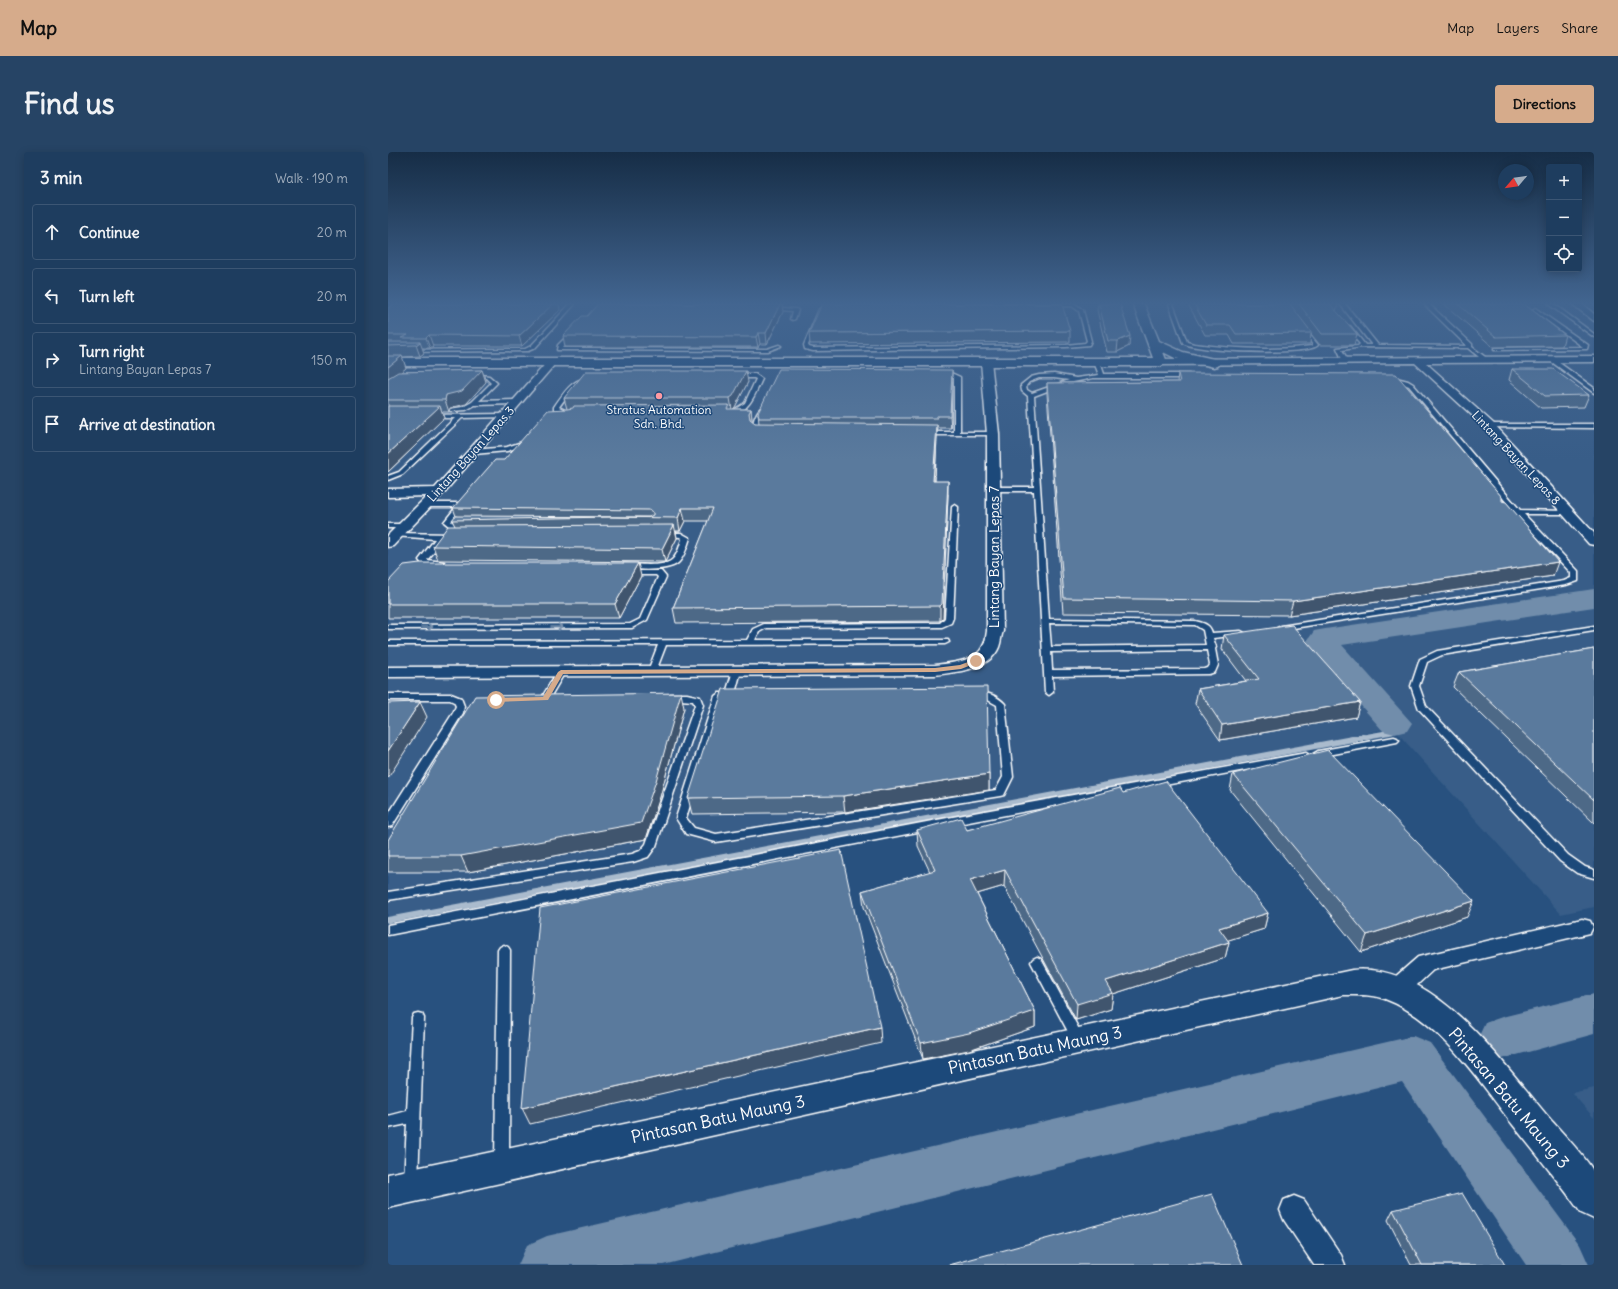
<!DOCTYPE html>
<html lang="en">
<head>
<meta charset="utf-8">
<style>
	:root { --surface:#1e3d5f; --page:#264465; --text:#f1f3f6; --muted:#a1aebd; --line:#3c5674; --accent:#d6ab8b }
	body { margin:0; font-family:Delius,sans-serif; background:var(--page); color:var(--text) }
	.controls { position:absolute; right:12px; top:12px; display:grid; overflow:hidden; border-radius:4px; box-shadow:0 2px 10px #0003 }
	.controls button { width:36px; height:36px; display:grid; place-items:center; padding:0; border:0; border-bottom:1px solid var(--line); background:var(--surface); color:var(--text); font:20px sans-serif }
	.compass { position:absolute; left:1110px; top:12px; width:36px; height:36px; border-radius:50%; background:var(--surface); box-shadow:0 2px 10px #0003; rotate:241deg }
	.stop { position:absolute; width:12px; height:12px; margin:-9px; border:3px solid #d6ab8b; border-radius:50%; background:#fff }
	.stop.end { background:#d6ab8b; border-color:#fff; box-shadow:0 1px 4px #0008 }
	.list { margin:0; padding:0; list-style:none }
	h2 { display:flex; justify-content:space-between; align-items:center; height:52px; margin:0; padding:0 16px; font-size:17px }
	h2 small { font-size:13px; font-weight:400; color:var(--muted) }
	.list li { display:grid; grid-template-columns:26px 1fr auto; gap:12px; align-items:center; box-sizing:border-box; height:56px; margin:0 8px 8px; padding:0 8px; border:1px solid var(--line); border-radius:4px }
	.list b { display:block; font-size:15px; white-space:nowrap }
	.list p { margin:0; font-size:13px; white-space:nowrap; color:var(--muted) }
	.list em { font-size:13px; font-style:normal; color:var(--muted) }
	.icon { flex:none; width:22px; height:22px; fill:none; stroke:currentColor; stroke-width:2; stroke-linecap:round; stroke-linejoin:round }
	.map { position:relative; flex:none; width:1206px; height:1113px; overflow:hidden; border-radius:4px }
	header { display:flex; align-items:center; gap:24px; box-sizing:border-box; height:56px; padding:0 20px; background:var(--accent); color:#111 }
	header strong { font-size:19px }
	nav { display:flex; gap:22px; margin-inline-start:auto; font-size:14px }
	.intro { display:flex; align-items:center; justify-content:space-between; box-sizing:border-box; height:96px; padding:0 24px }
	h1 { margin:0; font-size:28px }
	.button { padding:10px 18px; border-radius:4px; background:var(--accent); color:#111; font-size:14px; font-weight:700 }
	main { display:flex; gap:24px; padding:0 24px }
	aside { flex:1; background:var(--surface); border-radius:4px; box-shadow:0 2px 10px #0003 }
	.map>svg:first-child { display:block }
</style>
</head>
<body>
<header>
<strong>Map</strong>
<nav><a>Map</a><a>Layers</a><a>Share</a></nav>
</header>
<div class="intro"><h1>Find us</h1><a class="button">Directions</a></div>
<main>
<aside>
<h2>3 min<small>Walk · 190 m</small></h2>
<ul class="list">
<li><svg class="icon" aria-label="ahead" viewBox="0 0 24 24"><path d="M12 20V5M6 11l6-6 6 6"/></svg><div><b>Continue</b></div><em>20 m</em></li>
<li><svg class="icon" aria-label="left" viewBox="0 0 24 24"><path d="M17 20v-9H6M10 6l-5 5 5 5"/></svg><div><b>Turn left</b></div><em>20 m</em></li>
<li><svg class="icon" aria-label="right" viewBox="0 0 24 24"><path d="M7 20v-9h11M14 6l5 5-5 5"/></svg><div><b>Turn right</b><p>Lintang Bayan Lepas 7</p></div><em>150 m</em></li>
<li><svg class="icon" aria-label="arrive" viewBox="0 0 24 24"><path d="M6 21V4h12l-3 4 3 4H6"/></svg><div><b>Arrive at destination</b></div></li>
</ul>
</aside>
<div class="map">
<svg width="1206" height="1113" viewBox="0 0 1206 1113">
	<rect width="100%" height="100%" fill="#28517f"/>
	<filter id="ink" filterUnits="userSpaceOnUse"><feTurbulence type="fractalNoise" baseFrequency=".025" numOctaves="2"/><feDisplacementMap in="SourceGraphic" scale="8" xChannelSelector="R" yChannelSelector="G"/><feConvolveMatrix kernelMatrix="1 2 1 2 8 2 1 2 1" color-interpolation-filters="sRGB"/></filter>
	<g filter="url(#ink)">
		<!-- built -->
		<path fill="#375d88" d="M0 152H1206V755L1173 762 1005 576 0 775Z
			M1206 936V966L1184 941Z"/>
		<g fill="none" stroke-linecap="round" stroke-linejoin="round">
			<!-- stream-far1 -->
			<path stroke="#aabbcd" stroke-width="5" d="M970 586 1004 580 1010 576 1007 571"/>
			<!-- stream -->
			<path stroke="#aabbcd" stroke-width="6" d="M0 768 975 585"/>
			<!-- river -->
			<path fill="#718dab" fill-rule="evenodd" d="M1206 437V455L954 493 1024 571 1019 579 1007 582 995 579 926 500 919 489 926 479 937 477Z
				M1206 842V882L1114 907 1097 901 1090 886 1097 871 1114 865Z
				M1025 884 1042 891 1192 1093 1201 1113H1138L1014 930 275 1113H130L139 1093 159 1084Z"/>
			<defs>
				<path id="service" d="M182 152H187L147 196 140 199 0 200V198L137 197 143 194Z
					M687 152 695 158 703 189 701 193 678 195 425 199 417 197 416 193 431 157 436 154ZM684 154 691 159 699 189 697 191 678 193 425 196 421 195 420 193 435 158 437 156Z
					M781 152H785L799 190 806 192C845 197 886 199 924 194L925 193 914 177 916 176 930 193C921 204 808 200 795 191Z
					M952 152H957L990 193 1079 194 1036 152H1041L1084 192V195L1101 208 1096 209 1080 196 974 195 954 198 960 208 955 209 949 196 970 194 972 192 958 176V174H962L977 193H984Z
					M1160 152H1166L1206 182V185Z
					M382 155 408 157 410 158 407 167 405 168 403 167 405 159 380 157Z
					M1147 156 1200 193 1199 197 1106 198V196H1108L1195 195 1145 158Z
					M183 180 187 181 174 196 379 197 391 193 393 194 380 199 169 198 170 193Z
					M1163 205 1206 236V241L1161 208 1160 207Z
					M709 208 712 210 716 222H801L804 224 801 226H705L680 231 646 244 661 467 807 469C815 471 822 472 824 481L853 479 857 481 853 483 825 486 828 495 827 497 830 513 827 520 821 522 664 524 665 540 661 543 657 540 646 339H606L603 337 606 335H646L640 244 634 239 633 233 643 225 651 223 666 222 688 226 711 223 706 210ZM651 226H666L681 228 644 241 639 238 638 234 641 230ZM661 471 807 473 815 478 818 493 663 495ZM819 498 822 513 820 516 817 517 664 518 663 500Z
					M553 220H561L572 225V280H605L608 282 607 283H536L535 282 538 280H566V226L560 224 551 223V221Z
					M85 222 101 224 109 231 91 249 129 248 132 250 129 252 87 253 78 258 62 259V257L75 255 84 250 103 231 98 226 83 225V223Z
					M212 222H367L374 227C367 242 362 258 345 263L180 264 166 257V255C181 233 185 227 212 222ZM212 226H366L368 227 357 251 344 259 181 260 171 255C184 237 189 230 212 226Z
					M1001 224 1020 229 1025 232 1132 358 1179 359V361L1177 362H1136L1190 419V429L1178 433 893 478H890L889 476 893 474 1176 429 1183 426V421L1128 362 1125 361 1124 360 1125 358 1021 234 1001 226Z
					M375 254 378 256 370 273 371 278 375 281 372 283 366 280C363 272 368 259 375 254Z
					M117 262 119 263V265L74 266 15 322 0 328V324L11 320 67 266H43L41 265V263Z
					M1102 272H1206V276L1100 275 1099 274Z
					M137 289 140 291 139 292 119 299 86 302 83 300 86 298 119 295Z
					M73 351 76 353 63 370 80 373V375H62L56 370 68 355H38L35 353 38 351Z
					M567 353 570 355 565 466 563 471 554 475 378 476 371 480 367 488H560L561 490 557 492 278 493 268 519 264 522 260 519 270 493H0V489L359 488 365 477 376 472 552 471 557 466 564 355Z
					M0 372H17L20 374 17 376H0Z
					M8 381 64 382 68 384 64 386H55L54 391 39 408 56 410V414H53L35 413 31 408 47 387 6 384 4 383Z
					M277 381H293L302 386C299 394 297 403 291 410 282 420 248 418 235 416V412H238C249 412 277 416 285 407 290 402 292 393 294 387L292 385 275 384V382Z
					M237 419H273L278 425 259 468 244 476 0 477V473L242 472 252 467 270 425 268 423H240L236 421Z
					M1206 474V478L1054 503 1039 510 1031 534 1038 554 1180 703 1197 715 1206 718V726L1189 721 1172 709 1031 557 1023 534 1032 507 1049 499Z
					M349 516 353 519 347 541 351 544 347 547H335L298 666 306 676 328 682 608 638 615 625 609 553 598 547 585 546 584 544C593 536 610 544 617 552L625 625 616 643 612 644 328 690 298 682 288 666 327 544 331 541H338L345 519Z
					M173 517 177 520 161 547 160 549H154L153 547 169 520Z
					M0 542H63L73 546 76 554 75 561 4 674 0 675V663L65 561 68 554 66 550 62 548H0Z
					M283 542H299L312 545 315 553 268 694 260 705 245 710 0 748V740L244 702 252 699 258 692 307 553 305 549 280 547 279 545 280 543Z
					M1006 585 1009 586 1011 588 1009 590 930 605 925 602 930 599Z
					M918 601 923 604 921 606 591 668 0 783V773L591 660Z
					M116 793 120 795 122 798 121 1009 119 1014 114 1016 109 1014 107 1009 110 798 112 795Z
					M649 805 653 807 694 883 696 887 694 891 690 893 686 891 643 810 645 807Z
					M30 861 34 862 36 866 30 1029 28 1034 23 1036 18 1034 16 1029 19 972 0 976V964L19 959 24 866 26 862Z"/>
				<path id="minor" d="M1184 152H1194L1206 162V169Z
					M1206 204V210L1038 211 1106 272 1206 381V393L1201 392 1098 276 1027 211 773 213 768 210 773 207Z
					M598 206 603 209 611 282 615 479C613 484 613 490 611 495 602 518 568 520 547 523L0 525V515L547 513C562 511 588 510 595 494 598 490 598 484 599 479V282L593 209Z
					M164 207 167 208 169 210 167 212 54 343 5 394 0 395V383L39 344 0 345V337L47 336 161 208Z
					M1194 767 1202 769 1205 775 1202 781 1045 818 1015 846 1007 849 999 846 996 839 999 832 1030 805Z
					M906 1044 916 1048 953 1103 957 1113H926L896 1068 892 1058 896 1048Z"/>
				<path id="tertiary" d="M745 152H756L771 189 795 200 830 208 832 211 830 214 826 215 787 206 775 200 779 210 773 214H0V206H765Z
					M964 818C1047 810 1115 912 1162 967 1170 976 1204 1012 1206 1021 1206 1035 1206 1052 1206 1067L1193 1061C1172 1031 1148 1002 1125 973 1091 929 1051 867 997 847 982 842 970 843 955 843L0 1056V1022Z"/>
			</defs>
			<!-- service casing -->
			<use href="#service" stroke="#fff" stroke-width="3"/>
			<!-- minor casing -->
			<use href="#minor" stroke="#fff" stroke-width="3"/>
			<!-- tertiary casing -->
			<use href="#tertiary" stroke="#fff" stroke-width="3"/>
			<!-- service -->
			<use href="#service" fill="#1f4a7a" fill-rule="evenodd"/>
			<!-- minor -->
			<use href="#minor" fill="#1f4a7a" fill-rule="evenodd"/>
			<!-- tertiary -->
			<use href="#tertiary" fill="#1f4a7a" fill-rule="evenodd"/>
		</g>
		<!-- wall -->
		<path fill="#4d6987" stroke="#fff" d="M210 152H394L395 160 379 192H372L370 195H177L175 184 199 164Z
			M710 152H732L741 194 729 200H719L709 158Z
			M800 152H950L948 159H947L969 182 966 193H932L923 182 922 192H846L841 183H817Z
			M1056 152H1136L1177 183 1174 194 1105 195Z
			M0 156 172 158 134 194H45L42 196H34L36 201 32 204 14 205 18 216 13 220 94 218 98 230 78 252 62 256 61 260H54L56 266 0 320Z
			M682 179V190L422 192 421 181Z
			M1124 217 1201 243 1196 255 1153 256 1121 228Z
			M790 221 1114 349 1165 424 901 463 675 461 659 242V231L789 230Z
			M564 229 563 276H550V278H549V285L547 329 560 342 555 466 552 469 288 471 285 456 320 369H297L292 379H288L289 386 277 410 50 408 45 394 67 374 64 368 68 364 65 356 179 257 176 246 360 230 347 255 345 257H363L364 269 367 271 371 272 370 261Z
			M253 424 231 466H0V430Z
			M836 483 972 550 968 565 832 588 807 552 810 537 858 529 834 497Z
			M1206 497V671L1065 535 1071 520Z
			M296 556 272 645 258 687 80 720H0V688Z
			M601 622V638L457 660 304 662 300 646Z
			M845 622 1079 765 973 800 842 638Z
			M735 641 880 761 876 777 840 788 841 790 837 806 725 842 723 857 688 868 616 734 589 742 647 859V875L581 898 535 907 476 755 474 739 542 720 530 694 529 678H579Z
			M1005 1058 1117 1113H1023L1000 1068Z"/>
		<!-- shaded-wall -->
		<path fill="#3f556e" stroke="#fff" d="M165 152H171L172 158 134 194 131 184Z
			M392 152H394L395 160 379 192 378 181Z
			M939 152H950L948 159 937 160Z
			M370 181 372 192 370 195 368 185Z
			M41 183 45 194 42 196 38 186Z
			M742 184 741 194 729 200 730 189Z
			M32 190 36 201 32 204 28 193Z
			M14 204 18 216 2 229 0 235V215Z
			M94 218 98 230 78 252 62 256 61 260 57 248 58 243Z
			M564 218V229L563 276 562 264Z
			M358 219 360 230 347 255 344 258 342 246Z
			M52 254 56 266 0 320V302Z
			M363 257 364 268 363 273 361 261Z
			M549 273V285L546 342 545 329Z
			M560 329V342L555 466 552 469V454Z
			M294 356 297 369 292 379 290 366Z
			M286 373 289 386 277 410 274 397Z
			M1170 410 1165 424 901 463 905 449Z
			M250 411 253 424 231 466 227 452Z
			M293 541 296 556 272 645 258 687 80 720 73 704Z
			M32 550 39 565 0 626V599Z
			M972 550 968 565 832 588 834 573Z
			M601 622V638L457 660 455 644Z
			M617 718 616 734 582 744V728Z
			M1086 749 1079 765 973 800 979 783Z
			M880 761 876 777 828 792 831 776Z
			M841 790 837 806 725 842 723 857 688 868 689 852 718 829Z
			M647 859V875L581 898 535 907 533 891Z
			M492 875 493 891 142 972 134 956Z"/>
		<!-- building -->
		<path fill="#5a7a9d" stroke="#fff" d="M6 152H165L131 184 41 183 38 186H13L20 183H0V156Z
			M210 152H392L378 181H370L368 185 175 184 194 164H199Z
			M434 152H674L682 179 421 181Z
			M711 152H732L742 184 730 189H720Z
			M806 152H902L924 181 848 182 842 173H818Z
			M911 152H942L969 182H934Z
			M1070 152H1136L1177 183 1108 185Z
			M0 190H32L28 193 0 194Z
			M0 204H14L0 215Z
			M391 217 564 218 562 264H549V266H371L370 261Z
			M1124 217H1165L1201 243 1157 244Z
			M94 218 74 239 58 243 57 248H0V226L10 220Z
			M198 219H358L345 244 342 246H176Z
			M790 221 1008 222 1114 345V349L1118 350 1170 410 905 449 676 446 659 231 792 230Z
			M341 253 339 257H363L361 261 362 267 367 271 549 273 545 329H560L554 452 552 454 285 456 325 356H294L290 366 222 365 64 368 67 364 261 365 265 363V360L261 358 65 356 107 308H116L160 258 179 257 185 256 186 254Z
			M0 254H52L0 302Z
			M286 373 274 397 45 394 60 374Z
			M32 411H250L227 452H0V430L16 413Z
			M904 473 972 550 834 573 810 537 871 527 836 483Z
			M1206 497V648L1071 520Z
			M599 535 601 622 455 644 300 646 335 537Z
			M293 541 268 629 253 671 73 704H0V688L87 544Z
			M32 550 0 599V551Z
			M940 598 1086 749 979 783 845 622Z
			M778 629 880 761 831 776 841 790 718 829 725 841 689 852 617 718 582 728 647 859 581 881 533 891 474 739 547 718 529 678 573 666 579 678 732 636 735 641Z
			M453 698 492 875 134 956 152 756Z
			M1074 1041 1117 1113H1034L1005 1058Z
			M824 1042 855 1113H561Z"/>
		<!-- one-way arrows -->
		<defs><path id="oneway-shaft" d="M-6 0H5M1.5-3L5.5 0L1.5 3" fill="none" stroke-width="1.6" stroke-linecap="round" stroke-linejoin="round"/></defs>
		<g stroke="#7992af">
			<use href="#oneway-shaft" transform="translate(39 475)"/>
			<use href="#oneway-shaft" transform="translate(169 475)"/>
		</g>
	</g>
	<!-- sky -->
	<linearGradient id="sky" x2="0" y2="1"><stop stop-color="#162d46"/><stop offset="0.49" stop-color="#426590"/><stop offset="1" stop-color="#426590" stop-opacity="0"/></linearGradient>
	<rect width="1206" height="308" fill="url(#sky)"/>
	<!-- route -->
	<path fill="#d6ab8b" d="M588 507 592 509 591 510 573 517 547 520 175 522 160 548 108 550 105 548 108 546 155 545 170 520 173 518 547 516 572 513Z"/>
	<!-- markers -->
	<circle fill="#ff9aa2" stroke="#1f4a7a" stroke-width="1.5" cx="271" cy="244" r="4"/>
	<g text-anchor="middle" stroke-width="3" stroke-linejoin="round" paint-order="stroke">
		<!-- far-poi labels -->
		<g font-size="12" fill="#fff" stroke="#1f4a7a">
			<text x="271" y="262">Stratus Automation<tspan x="271" dy="14">Sdn. Bhd.</tspan></text>
		</g>
		<!-- far-street labels -->
		<g font-size="12" fill="#fff" stroke="#1f4a7a">
			<text transform="translate(83 302) rotate(-48)" y="4">Lintang Bayan Lepas 3</text>
			<text transform="translate(1128 306) rotate(47)" y="4">Lintang Bayan Lepas 8</text>
		</g>
		<!-- street labels -->
		<g font-size="14" fill="#fff" stroke="#1f4a7a">
			<text transform="translate(606 405) rotate(-90)" y="5">Lintang Bayan Lepas 7</text>
		</g>
		<!-- near-street labels -->
		<g font-size="17" fill="#fff" stroke="#1f4a7a">
			<text transform="translate(647 898) rotate(-12)" y="6">Pintasan Batu Maung 3</text>
			<text transform="translate(1121 946) rotate(50)" y="6">Pintasan Batu Maung 3</text>
			<text transform="translate(330 967) rotate(-12)" y="6">Pintasan Batu Maung 3</text>
		</g>
	</g>
</svg>
<div class="controls">
<button>+</button>
<button>−</button>
<button><svg class="icon" aria-label="locate" viewBox="0 0 24 24"><circle cx="12" cy="12" r="6"/><path d="M12 2v4M12 18v4M2 12h4M18 12h4"/></svg></button>
</div>
<svg class="compass" viewBox="-18 -18 36 36"><path d="M0-13l5 13h-10z" fill="#e53935"/><path d="M0 13l5-13h-10z" fill="#a1aebd"/></svg>
<div class="stop" style="left:108px;top:548px"></div>
<div class="stop end" style="left:588px;top:509px"></div>
</div>
</main>
</body>
</html>
